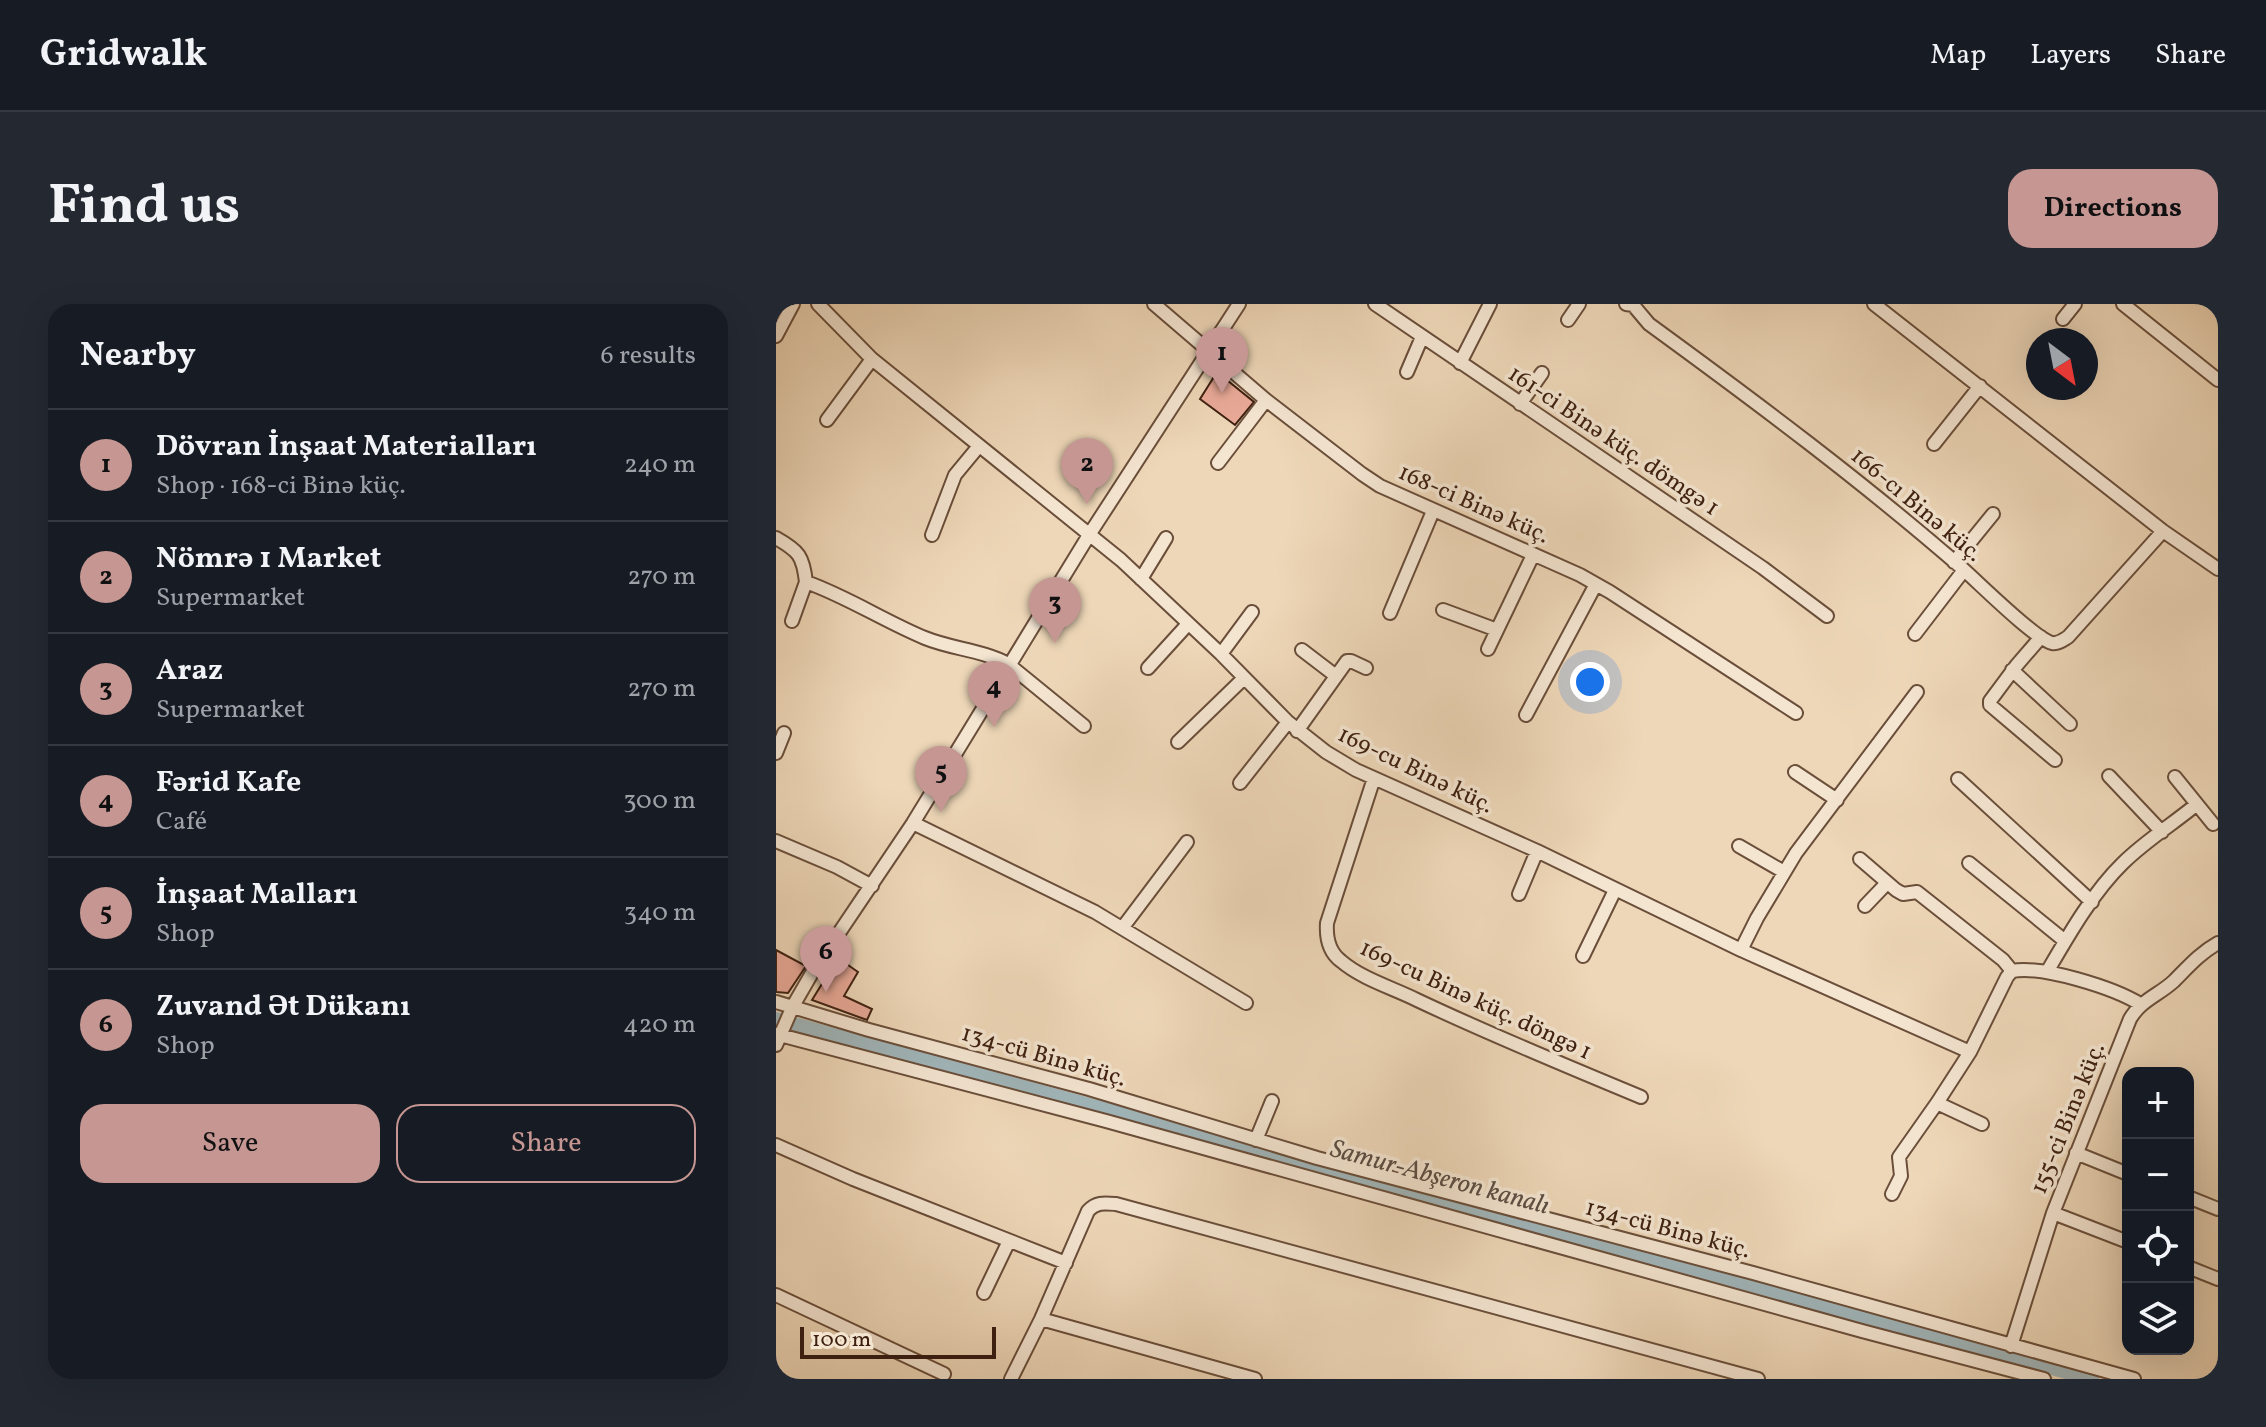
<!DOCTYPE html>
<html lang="en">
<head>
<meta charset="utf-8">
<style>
	:root { --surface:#171b24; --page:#242831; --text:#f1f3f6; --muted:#9ea1a6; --line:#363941; --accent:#c59692 }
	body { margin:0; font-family:Vollkorn,serif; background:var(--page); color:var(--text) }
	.controls { position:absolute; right:24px; bottom:24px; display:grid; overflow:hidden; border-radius:16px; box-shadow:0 8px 32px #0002 }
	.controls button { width:72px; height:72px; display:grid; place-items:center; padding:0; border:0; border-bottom:2px solid var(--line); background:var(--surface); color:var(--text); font:40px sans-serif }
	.compass { position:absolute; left:1250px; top:24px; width:72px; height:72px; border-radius:50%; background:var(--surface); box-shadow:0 8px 32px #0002; rotate:148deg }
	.scale { position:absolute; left:24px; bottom:20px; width:196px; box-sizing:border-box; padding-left:8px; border:4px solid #3e2010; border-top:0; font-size:22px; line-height:28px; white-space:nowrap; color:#3e2010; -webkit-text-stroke:6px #f4e5d1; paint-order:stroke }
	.you { position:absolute; left:814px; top:378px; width:28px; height:28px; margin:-20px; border:6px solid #fff; border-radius:50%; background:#1a73e8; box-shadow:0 0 0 12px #1a73e833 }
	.badge { display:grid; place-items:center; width:52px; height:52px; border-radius:50%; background:var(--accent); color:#111; font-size:26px; font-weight:700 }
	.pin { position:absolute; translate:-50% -66px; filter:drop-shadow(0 2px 4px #0008) }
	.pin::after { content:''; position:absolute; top:42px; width:28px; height:24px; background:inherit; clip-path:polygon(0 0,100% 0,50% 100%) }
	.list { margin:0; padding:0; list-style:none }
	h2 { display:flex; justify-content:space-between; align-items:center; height:104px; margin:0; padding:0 32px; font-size:34px }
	h2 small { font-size:26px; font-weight:400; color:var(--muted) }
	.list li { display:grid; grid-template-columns:52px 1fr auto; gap:24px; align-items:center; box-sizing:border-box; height:112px; padding:0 32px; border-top:2px solid var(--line) }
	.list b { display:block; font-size:30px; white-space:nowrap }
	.list p { margin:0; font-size:26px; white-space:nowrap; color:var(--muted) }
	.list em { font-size:26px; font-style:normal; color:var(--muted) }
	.actions { display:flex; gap:16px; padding:24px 32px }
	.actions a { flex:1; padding:18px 0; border:2px solid var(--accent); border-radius:24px; text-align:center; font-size:28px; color:var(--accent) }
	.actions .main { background:var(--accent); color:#111 }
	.icon { flex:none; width:44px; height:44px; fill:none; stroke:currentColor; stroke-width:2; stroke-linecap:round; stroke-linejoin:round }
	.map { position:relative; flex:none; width:1442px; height:1075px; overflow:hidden; border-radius:24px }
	header { display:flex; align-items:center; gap:48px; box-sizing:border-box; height:112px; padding:0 40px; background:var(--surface); border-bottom:2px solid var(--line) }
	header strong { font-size:38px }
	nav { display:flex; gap:44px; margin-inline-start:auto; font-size:28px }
	.intro { display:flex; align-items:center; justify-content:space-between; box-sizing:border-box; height:192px; padding:0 48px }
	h1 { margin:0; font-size:56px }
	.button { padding:20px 36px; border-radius:24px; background:var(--accent); color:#111; font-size:28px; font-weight:700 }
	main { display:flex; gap:48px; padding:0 48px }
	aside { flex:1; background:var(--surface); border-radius:24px; box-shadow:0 8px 32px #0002 }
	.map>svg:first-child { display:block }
</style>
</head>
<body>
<header>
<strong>Gridwalk</strong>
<nav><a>Map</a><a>Layers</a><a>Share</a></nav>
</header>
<div class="intro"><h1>Find us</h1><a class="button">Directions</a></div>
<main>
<aside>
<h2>Nearby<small>6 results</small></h2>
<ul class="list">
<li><span class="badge">1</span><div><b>Dövran İnşaat Materialları</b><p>Shop · 168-ci Binə küç.</p></div><em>240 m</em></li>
<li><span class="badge">2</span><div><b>Nömrə 1 Market</b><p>Supermarket</p></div><em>270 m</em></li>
<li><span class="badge">3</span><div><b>Araz</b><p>Supermarket</p></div><em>270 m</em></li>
<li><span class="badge">4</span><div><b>Fərid Kafe</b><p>Café</p></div><em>300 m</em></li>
<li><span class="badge">5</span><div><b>İnşaat Malları</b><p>Shop</p></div><em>340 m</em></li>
<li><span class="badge">6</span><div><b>Zuvand Ət Dükanı</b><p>Shop</p></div><em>420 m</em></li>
</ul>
<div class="actions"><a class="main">Save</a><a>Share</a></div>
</aside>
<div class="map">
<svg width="1442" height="1075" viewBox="0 0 1442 1075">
	<rect width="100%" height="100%" fill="#eed7b8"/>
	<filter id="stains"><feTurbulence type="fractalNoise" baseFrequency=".0025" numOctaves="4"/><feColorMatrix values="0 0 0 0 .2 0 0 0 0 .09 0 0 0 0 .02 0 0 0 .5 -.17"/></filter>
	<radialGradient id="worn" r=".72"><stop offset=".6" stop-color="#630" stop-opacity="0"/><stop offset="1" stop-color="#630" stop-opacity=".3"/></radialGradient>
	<!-- shadow -->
	<path fill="#0003" d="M63 656 65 693 94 706 88 716 37 697Z"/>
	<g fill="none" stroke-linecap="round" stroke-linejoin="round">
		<!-- canal -->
		<path stroke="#a0b6bb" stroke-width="14" d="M0 715 1316 1075"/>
	</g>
	<!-- building -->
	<path fill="#eaaa99" stroke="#3e2010" stroke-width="2" d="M441 68 478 98 459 121 424 95Z
		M0 646 30 662 12 689 0 688Z
		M62 654 82 668 68 692 96 705 91 716 36 696Z"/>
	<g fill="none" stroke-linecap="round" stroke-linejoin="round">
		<defs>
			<path id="minor" d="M42 0 96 55 345 256 445 350 512 418 550 448 580 466 761 547 965 646 1194 748
				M378 0 490 96 586 170 604 182 804 271 834 288 1020 409
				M599 0 987 264 1051 312
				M850 0 857 1 873 20C980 98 1087 178 1187 265 1203 279 1259 335 1276 339 1282 340 1287 336 1292 333L1387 227
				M1098 0 1387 227 1442 265
				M1347 0 1442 76
				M1287 15 1299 0
				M792 16 803 0
				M0 32 17 0
				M684 59 714 0
				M631 68 646 33
				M744 100 766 69
				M51 116 96 55
				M1158 140 1204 82
				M442 159 490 96
				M156 231 179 171 203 142
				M0 234C23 247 27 252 30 278 72 293 108 317 149 334 176 345 206 346 232 360L308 422
				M1178 258 1217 210
				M365 275 390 234
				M667 306 721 326
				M614 309 657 207
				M16 317 30 278
				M1139 330 1188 266
				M1265 333 1240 362 1214 397V401L1279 456
				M712 345 757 251
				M526 346 560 372
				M445 350 476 308
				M372 364 412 320
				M1236 366 1294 420
				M750 411 820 280
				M521 427 571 357H575L590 364
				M402 438 467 375
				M0 449 8 429
				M1019 468 1061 496
				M1333 472 1386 528
				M1399 473 1437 520
				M598 474 551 619C550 634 553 648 565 657 586 675 617 684 641 696 715 731 790 762 865 793
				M1182 475 1316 598
				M464 479 512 418
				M137 519 319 608 470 699
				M0 537 61 563 96 582
				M963 542 1008 568
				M1084 555 1120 586 1127 590 1141 588 1227 656 1236 667
				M1193 559 1289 637
				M743 590 761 547
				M1089 602 1111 579
				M347 623 411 538
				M965 646 981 614 1020 549 1141 388
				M807 652 839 586
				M1271 668C1292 632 1317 588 1347 559 1369 537 1397 520 1421 500
				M0 698 93 726 313 785 541 854 977 969 1358 1075
				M0 730 330 817 1086 1027 1268 1075
				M0 741 17 702 36 669 137 519 313 231 463 0
				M1161 799 1206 820
				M480 836 496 797
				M0 841 77 875 290 959
				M1300 849 1352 870
				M1116 890 1125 872 1123 853 1161 799 1194 748 1231 673 1236 667C1266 661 1338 684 1364 700
				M1412 893 1442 905
				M1277 909 1352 938
				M1412 963 1442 975
				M208 989 233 937
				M0 991 168 1070
				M265 1015 479 1075
				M1235 1042 1277 909 1354 715C1365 696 1383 691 1398 677 1412 663 1424 649 1442 639
				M235 1075 265 1015 312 907C320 898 328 899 340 900L982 1075"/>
		</defs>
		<!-- minor casing -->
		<use href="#minor" stroke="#6a4e3a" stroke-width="16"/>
		<!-- minor -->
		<use href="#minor" stroke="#f4e5d1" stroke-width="12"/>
	</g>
	<g text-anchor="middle" stroke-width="7" stroke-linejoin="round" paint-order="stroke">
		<!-- street labels -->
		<g font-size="24" fill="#3e2010" stroke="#f4e5d1">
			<text transform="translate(838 136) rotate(34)" y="8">161-ci Binə küç. dömgə 1</text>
			<text transform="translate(698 199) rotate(24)" y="8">168-ci Binə küç.</text>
			<text transform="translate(1141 200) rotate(40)" y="8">166-cı Binə küç.</text>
			<text transform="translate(640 465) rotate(26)" y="8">169-cu Binə küç.</text>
			<text transform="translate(700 695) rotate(25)" y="8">169-cu Binə küç. döngə 1</text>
			<text transform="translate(268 751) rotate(16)" y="8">134-cü Binə küç.</text>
			<text transform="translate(1291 814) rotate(-68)" y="8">155-ci Binə küç.</text>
			<text transform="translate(892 924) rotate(15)" y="8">134-cü Binə küç.</text>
		</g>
		<!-- water labels -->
		<g font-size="26" font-style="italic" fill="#5b4d43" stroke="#f4e5d1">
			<text transform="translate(664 872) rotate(15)" y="9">Samur-Abşeron kanalı</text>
		</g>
	</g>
	<rect width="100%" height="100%" filter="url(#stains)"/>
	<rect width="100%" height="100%" fill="url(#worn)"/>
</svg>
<div class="controls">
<button>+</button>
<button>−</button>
<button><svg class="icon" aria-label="locate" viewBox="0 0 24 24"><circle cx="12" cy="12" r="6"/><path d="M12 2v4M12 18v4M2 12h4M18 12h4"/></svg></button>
<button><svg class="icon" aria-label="layers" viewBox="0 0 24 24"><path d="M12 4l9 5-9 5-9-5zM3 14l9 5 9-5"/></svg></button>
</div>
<svg class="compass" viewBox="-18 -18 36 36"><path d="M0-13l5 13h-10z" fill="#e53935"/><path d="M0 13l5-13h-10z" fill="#9ea1a6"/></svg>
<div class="scale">100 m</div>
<div class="you"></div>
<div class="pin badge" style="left:446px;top:89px">1</div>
<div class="pin badge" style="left:311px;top:200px">2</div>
<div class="pin badge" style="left:279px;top:339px">3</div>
<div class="pin badge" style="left:218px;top:423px">4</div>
<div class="pin badge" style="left:165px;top:508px">5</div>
<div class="pin badge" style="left:50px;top:688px">6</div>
</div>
</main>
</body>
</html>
